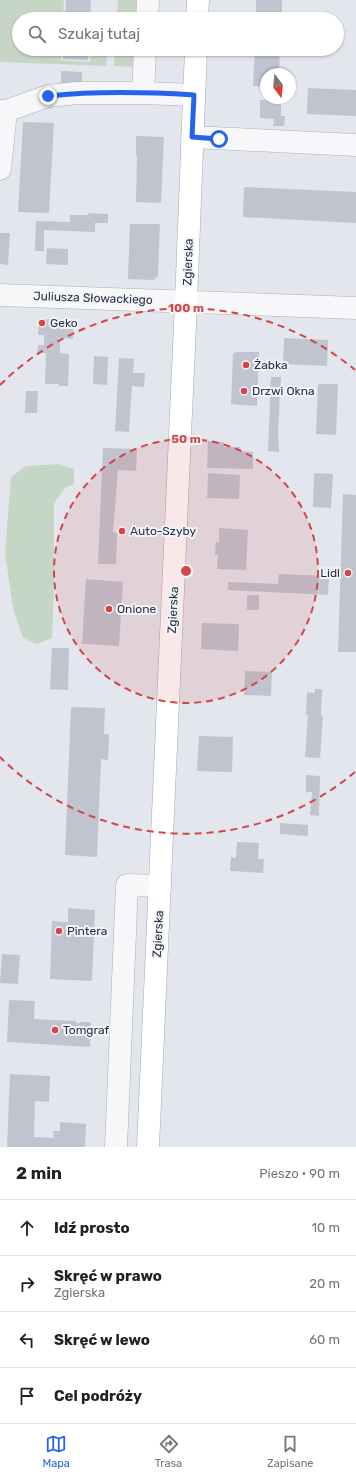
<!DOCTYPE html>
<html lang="pl">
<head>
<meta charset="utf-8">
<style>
	:root { --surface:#fff; --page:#f6f6f6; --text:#222; --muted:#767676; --line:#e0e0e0; --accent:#2563eb }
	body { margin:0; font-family:Rubik,sans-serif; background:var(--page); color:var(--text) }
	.compass { position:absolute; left:260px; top:68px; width:36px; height:36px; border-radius:50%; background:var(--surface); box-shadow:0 1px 3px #0004; rotate:164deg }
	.stop { position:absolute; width:12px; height:12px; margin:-9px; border:3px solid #2563eb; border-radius:50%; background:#fff }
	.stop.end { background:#2563eb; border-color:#fff; box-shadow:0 1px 4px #0008 }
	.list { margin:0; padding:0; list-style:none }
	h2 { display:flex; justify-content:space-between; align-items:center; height:52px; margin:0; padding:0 16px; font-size:17px }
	h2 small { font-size:13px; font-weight:400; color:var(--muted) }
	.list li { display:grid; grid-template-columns:26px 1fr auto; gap:12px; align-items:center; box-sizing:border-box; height:56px; padding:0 16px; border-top:1px solid var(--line) }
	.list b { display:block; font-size:15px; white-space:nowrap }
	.list p { margin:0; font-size:13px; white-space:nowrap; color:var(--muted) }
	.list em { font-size:13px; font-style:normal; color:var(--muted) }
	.icon { flex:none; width:22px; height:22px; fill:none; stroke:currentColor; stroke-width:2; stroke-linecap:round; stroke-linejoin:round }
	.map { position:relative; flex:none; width:356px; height:1147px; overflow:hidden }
	.search { position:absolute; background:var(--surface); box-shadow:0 1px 3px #0004; left:12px; right:12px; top:12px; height:44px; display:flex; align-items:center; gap:10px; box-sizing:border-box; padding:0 14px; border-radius:22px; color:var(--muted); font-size:15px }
	.sheet { height:276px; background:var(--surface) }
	nav { display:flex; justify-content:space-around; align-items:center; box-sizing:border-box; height:56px; border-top:1px solid var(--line); background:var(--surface); font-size:11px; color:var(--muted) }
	nav a { display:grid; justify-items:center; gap:2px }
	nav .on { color:var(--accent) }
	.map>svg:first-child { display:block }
</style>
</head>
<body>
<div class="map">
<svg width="356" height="1147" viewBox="0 0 356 1147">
	<rect width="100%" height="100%" fill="#e3e6ec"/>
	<!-- green -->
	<path fill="#c6d6c4" d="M0 0H64L63 19H19V49H62L61 60 90 62 91 49H107L106 66 0 62Z
		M118 0H140L139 19H117Z
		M115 49H137V67L114 66Z
		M58 464 74 469V484L65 488 54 503V587L52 638 37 644 23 638 13 608 5 553 11 477 26 466Z"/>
	<!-- building -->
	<path fill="#c0c4cf" d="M66 0H91L90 19H65Z
		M256 0H282V19H256Z
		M63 49H89L88 60 63 59Z
		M255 49H280L279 74H266V87L253 86Z
		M61 71 82 72V88L61 87Z
		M308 88 356 90V116L307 114Z
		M260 100H281V116H285L284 126H273L274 119 260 118Z
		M23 122 54 123 49 213 18 212Z
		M136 136 164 137 161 203 136 202 137 156H136Z
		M244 187 356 192V223L243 217Z
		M88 213 108 214V223H95V232L44 230V251H35L36 221 70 222V215H88Z
		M130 224H160L158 276 153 280 128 279Z
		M0 233H10L8 265 0 264Z
		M47 248 68 249V265L46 264Z
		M39 319 74 320 73 339 60 338V353L69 354 68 386H59V384H45L46 353H37L38 345H44V335H38Z
		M284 338 328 340 327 366 283 364Z
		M236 352H259L257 406 231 404 233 354Z
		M94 356 108 357 107 385 93 384Z
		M119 358 134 359 133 373H145L144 387 132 386 129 432 115 431Z
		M271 377H281L278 432 279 452 268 451Z
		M318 384H338L336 435 316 434Z
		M26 391H38L37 413H25Z
		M208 441 224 442V447H241L240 451 253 452V469L207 468Z
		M103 448 137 449 136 471 118 470 113 532 117 533 116 564H98Z
		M208 473 240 475 239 499 207 498Z
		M314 473 333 474 331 508 313 507Z
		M343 494 356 495V652H338Z
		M219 528 248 530 246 570 217 569 218 555H215L216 542H219Z
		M279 574 329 576 328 595 228 590V582L278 584Z
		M86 579 123 582 119 646 82 644Z
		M247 595H259V610H247Z
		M202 623 239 624 238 651 201 649Z
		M52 648H69L68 690 50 689Z
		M245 671 272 672 271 696 244 695Z
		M315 689H322L321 715 323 716 320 758 305 757 308 715H306L307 692 315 693Z
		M71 707 105 708 104 734H109L108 760 101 759 97 857 65 855Z
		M199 736 233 737 232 772 197 771Z
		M306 775 320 776 319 816 310 815 312 792H306Z
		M280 823 308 825V836L280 834Z
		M237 842 259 843 258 859H264L263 873 230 871 231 857 236 858Z
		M68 908 95 910 92 981 50 979 52 921 68 922Z
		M2 954 20 955 18 984 0 983Z
		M9 1000 35 1001 34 1019 76 1021V1023H80V1022H91L90 1047 7 1042Z
		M10 1074 50 1076 49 1102 35 1101 34 1137 54 1138 53 1131H60V1122L86 1124 85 1147H7Z"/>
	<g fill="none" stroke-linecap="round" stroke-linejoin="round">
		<defs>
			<path id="minor" d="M147 19 148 0
				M145 49 143 93 194 95
				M0 111H6L48 96 77 93H143
				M192 137 356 145
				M0 169 6 111
				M0 295 356 308
				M116 1147 127 885 160 886"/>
			<path id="major" d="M197 19 198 0
				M148 1147 186 302 196 49"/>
		</defs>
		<!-- minor casing -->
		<use href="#minor" stroke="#acafba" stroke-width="23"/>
		<!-- major casing -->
		<use href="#major" stroke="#a2a8b8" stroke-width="23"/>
		<!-- minor -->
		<use href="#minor" stroke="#f7f7fa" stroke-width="22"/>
		<!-- major -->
		<use href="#major" stroke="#fff" stroke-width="22"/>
	</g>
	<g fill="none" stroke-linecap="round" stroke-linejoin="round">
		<!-- route -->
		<path stroke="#2563eb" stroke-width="5" d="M48 96C96 91 146 92 194 95L192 137 219 139"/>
	</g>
	<!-- distance rings -->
	<circle cx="186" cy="571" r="132" fill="#d44548" fill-opacity=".12"/>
	<g fill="none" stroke="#d44548" stroke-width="2" stroke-dasharray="7 5">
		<circle cx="186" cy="571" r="132"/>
		<path d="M355 772A263 263 0 0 1 0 757M0 385A263 263 0 0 1 355 370"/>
	</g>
	<!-- markers -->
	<g fill="#d44548" stroke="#f3f5f9" stroke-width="1.5">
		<circle cx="42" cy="323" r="4"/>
		<circle cx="246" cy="365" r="4"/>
		<circle cx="244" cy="391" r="4"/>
		<circle cx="122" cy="531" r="4"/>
		<circle cx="348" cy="573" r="4"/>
		<circle cx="109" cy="609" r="4"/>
		<circle cx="59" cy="931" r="4"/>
		<circle cx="55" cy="1030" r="4"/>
	</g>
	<g text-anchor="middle" stroke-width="4" stroke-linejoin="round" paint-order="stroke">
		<!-- street labels -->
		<g font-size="12" fill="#2a3045" stroke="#f3f5f9">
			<text transform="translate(188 262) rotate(-88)" y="4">Zgierska</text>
			<text transform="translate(93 298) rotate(2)" y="4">Juliusza Słowackiego</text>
			<text transform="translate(173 610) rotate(-87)" y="4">Zgierska</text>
			<text transform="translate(158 934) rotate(-87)" y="4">Zgierska</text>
		</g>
		<!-- poi labels -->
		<g font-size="12" fill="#2a3045" stroke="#f3f5f9" text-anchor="start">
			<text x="50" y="327">Geko</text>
			<text x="254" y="369">Żabka</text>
			<text x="252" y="395">Drzwi Okna</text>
			<text x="130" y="535">Auto-Szyby</text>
			<text x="340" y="577" text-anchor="end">Lidl</text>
			<text x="117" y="613">Onione</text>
			<text x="67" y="935">Pintera</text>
			<text x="63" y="1034">Tomgraf</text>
		</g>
	</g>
	<circle cx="186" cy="571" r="6" fill="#d44548" stroke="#f3f5f9" stroke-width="2"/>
	<g font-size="12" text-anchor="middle" font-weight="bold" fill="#d44548" stroke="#f3f5f9" stroke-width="4" stroke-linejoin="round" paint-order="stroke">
		<text x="186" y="312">100 m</text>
		<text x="186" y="443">50 m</text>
	</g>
</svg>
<svg class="compass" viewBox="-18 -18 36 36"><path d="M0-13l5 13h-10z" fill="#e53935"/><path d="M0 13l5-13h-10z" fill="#767676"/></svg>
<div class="stop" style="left:219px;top:139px"></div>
<div class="stop end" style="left:48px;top:96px"></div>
<div class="search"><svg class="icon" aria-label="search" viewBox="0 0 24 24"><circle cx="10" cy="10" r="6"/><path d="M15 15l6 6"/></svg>Szukaj tutaj</div>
</div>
<section class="sheet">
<h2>2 min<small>Pieszo · 90 m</small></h2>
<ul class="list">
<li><svg class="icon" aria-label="ahead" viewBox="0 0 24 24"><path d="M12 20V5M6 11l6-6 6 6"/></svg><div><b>Idź prosto</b></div><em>10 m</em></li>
<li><svg class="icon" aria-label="right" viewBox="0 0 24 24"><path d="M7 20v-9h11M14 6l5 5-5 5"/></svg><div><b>Skręć w prawo</b><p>Zgierska</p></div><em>20 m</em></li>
<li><svg class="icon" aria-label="left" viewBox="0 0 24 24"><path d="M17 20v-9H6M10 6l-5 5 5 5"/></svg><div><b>Skręć w lewo</b></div><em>60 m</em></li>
<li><svg class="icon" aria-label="arrive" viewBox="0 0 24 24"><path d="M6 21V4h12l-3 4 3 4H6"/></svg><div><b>Cel podróży</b></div></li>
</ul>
</section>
<nav>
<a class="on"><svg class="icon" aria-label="map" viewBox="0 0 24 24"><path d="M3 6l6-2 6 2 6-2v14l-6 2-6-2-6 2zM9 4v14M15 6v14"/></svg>Mapa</a>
<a><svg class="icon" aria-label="directions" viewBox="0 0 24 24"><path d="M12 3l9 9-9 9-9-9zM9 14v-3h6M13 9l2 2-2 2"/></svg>Trasa</a>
<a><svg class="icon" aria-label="saved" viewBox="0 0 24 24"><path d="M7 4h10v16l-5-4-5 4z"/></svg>Zapisane</a>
</nav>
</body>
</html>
